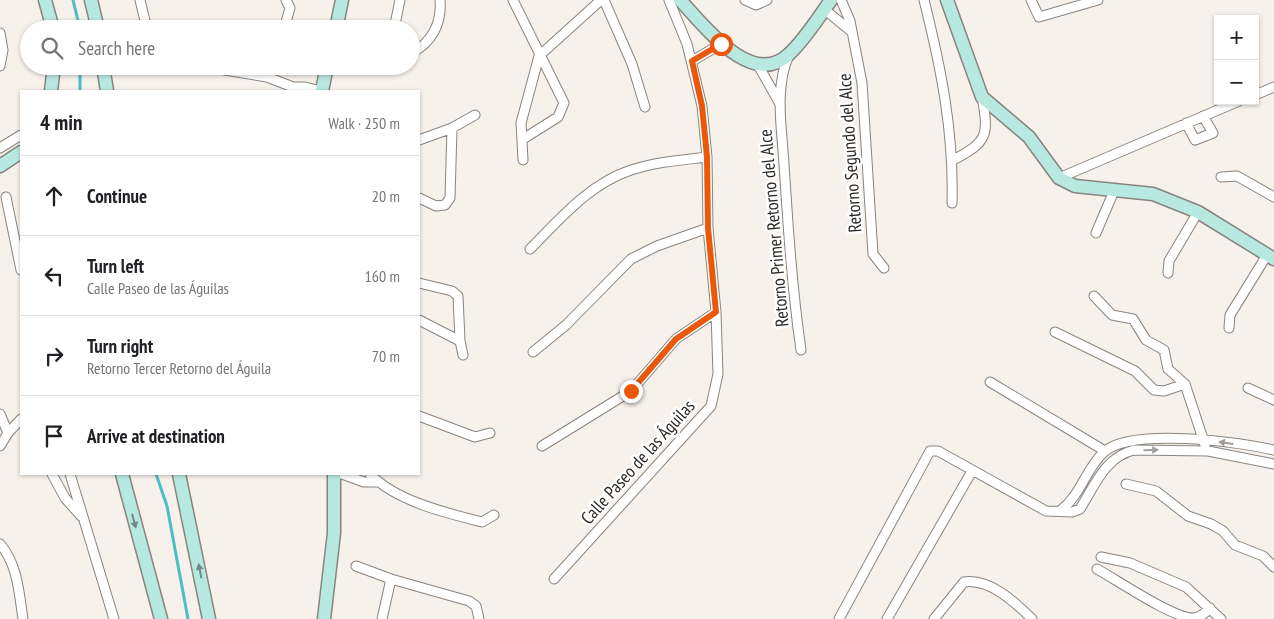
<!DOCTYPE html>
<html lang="en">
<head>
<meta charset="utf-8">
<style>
	:root { --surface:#fff; --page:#f2f2f2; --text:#202124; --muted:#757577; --line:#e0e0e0 }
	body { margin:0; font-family:"PT Sans Narrow",sans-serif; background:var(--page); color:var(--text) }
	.controls { position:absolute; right:15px; top:15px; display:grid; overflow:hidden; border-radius:0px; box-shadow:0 1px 4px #0004 }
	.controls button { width:45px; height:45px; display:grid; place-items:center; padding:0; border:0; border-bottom:1px solid var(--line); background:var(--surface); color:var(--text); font:25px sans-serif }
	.stop { position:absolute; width:15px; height:15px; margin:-11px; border:4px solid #ea580c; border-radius:50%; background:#fff }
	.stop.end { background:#ea580c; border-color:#fff; box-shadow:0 1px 5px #0008 }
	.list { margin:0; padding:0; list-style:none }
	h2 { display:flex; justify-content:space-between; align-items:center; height:65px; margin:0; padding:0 20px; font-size:21px }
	h2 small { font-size:16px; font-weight:400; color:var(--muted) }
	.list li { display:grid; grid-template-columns:32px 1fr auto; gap:15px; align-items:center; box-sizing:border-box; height:80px; padding:0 20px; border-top:1px solid var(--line) }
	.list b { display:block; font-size:19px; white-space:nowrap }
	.list p { margin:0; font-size:16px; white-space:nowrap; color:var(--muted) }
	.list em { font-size:16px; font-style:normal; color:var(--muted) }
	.icon { flex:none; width:28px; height:28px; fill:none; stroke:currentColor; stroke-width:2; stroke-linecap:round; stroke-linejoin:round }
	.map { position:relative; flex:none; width:1274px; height:619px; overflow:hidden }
	.search { position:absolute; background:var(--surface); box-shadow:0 1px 4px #0004; left:20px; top:20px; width:400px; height:55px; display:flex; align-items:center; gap:12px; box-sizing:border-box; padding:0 18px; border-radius:28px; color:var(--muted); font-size:19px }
	.panel { position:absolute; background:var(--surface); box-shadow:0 1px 4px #0004; left:20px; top:90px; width:400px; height:385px; border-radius:0px }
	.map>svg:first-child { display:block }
</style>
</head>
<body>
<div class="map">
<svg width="1274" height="619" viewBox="0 0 1274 619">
	<rect width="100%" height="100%" fill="#f7f1ec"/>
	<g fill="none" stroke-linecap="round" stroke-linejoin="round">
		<!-- stream -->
		<path stroke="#4bbfc5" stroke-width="3" d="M73 0 80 29
			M80 91V66
			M156 474 167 506 188 619"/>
		<defs>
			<path id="street" d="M140 0 147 29
				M513 0 564 103 558 117 523 139
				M604 0 632 64 645 107
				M745 0 756 5 767 0
				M841 0 850 21 862 83 873 254 884 268
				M924 0C941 68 954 132 952 203
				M1031 0 1039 17 1098 0
				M824 9 852 32
				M284 29 290 8 286 0
				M394 29 400 0
				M0 33 3 50 0 66
				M411 53C432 43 442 23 440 0
				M789 55C774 88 782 129 784 164 788 226 792 288 801 350
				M692 61 721 44
				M758 65 780 104
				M201 66 267 77 293 87H305L321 91
				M267 77 271 66
				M1255 95 1274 87
				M1186 123 1195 140 1213 133 1203 116
				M419 140 452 128 475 115
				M0 148 21 135
				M523 160 521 123 539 56 601 0
				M953 160C988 142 989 135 982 97
				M1221 177 1237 176 1274 197
				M1059 178 1239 101
				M6 197 21 270
				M419 198 436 206 445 205 450 198 452 128
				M1096 233 1114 191
				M530 249C560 219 589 184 631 170 655 162 682 160 707 157
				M1168 273 1169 261 1198 212
				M419 283 452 291 458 296 460 341 463 355
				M1094 296 1112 315 1133 319 1146 340 1164 350 1168 369 1185 384 1205 445
				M419 320 460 341
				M1229 328 1230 315 1267 255
				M1055 332 1135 371 1154 390 1164 391 1185 384
				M533 352 566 325 631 259 657 246 708 228
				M990 382 1105 451
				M1248 388 1274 400
				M0 414 8 433
				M419 416 475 437 490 433
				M0 446 8 433 21 419
				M542 446 631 391 676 339 716 312
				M52 474 65 498 81 516
				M70 474 114 619
				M342 474 364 482H377
				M370 474C396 501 446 513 482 522L494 515
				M1126 484 1156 491 1188 516 1211 524 1223 531 1235 545 1263 556 1274 567
				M1061 510C1081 495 1086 468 1104 452 1131 427 1240 442 1274 450
				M0 544C18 565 19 593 23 619
				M1101 557 1130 563 1186 587 1221 619
				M356 566 391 579 469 601 476 606 479 619
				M1097 569C1117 580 1174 619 1194 618 1201 617 1205 613 1210 608
				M554 579 711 406 718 374 716 312 708 228 707 157 702 106 687 44 669 0
				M382 619 391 579
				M839 619 930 451H938L1046 511 1072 512 1080 509C1095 485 1105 457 1134 450L1208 451 1274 464
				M887 619 972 471
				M934 619 964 582C989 578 1015 602 1032 619"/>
			<path id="secondary" d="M45 0 53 29
				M91 0 98 29
				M680 0C703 24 751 89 788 55 804 41 818 18 831 0
				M947 0 982 97 1029 137 1059 178 1075 186 1153 194 1198 212 1274 259
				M336 29 342 0
				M103 66 107 91
				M51 91 54 66
				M322 91 327 66
				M0 166 21 152
				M122 474 161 619
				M179 474 209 619
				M324 619 334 533V474"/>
		</defs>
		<!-- street casing -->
		<use href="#street" stroke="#89847f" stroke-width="11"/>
		<!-- secondary casing -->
		<use href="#secondary" stroke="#89847f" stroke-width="15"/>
		<!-- street -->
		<use href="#street" stroke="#fff" stroke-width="9"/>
		<!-- secondary -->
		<use href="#secondary" stroke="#b7e9e0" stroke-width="12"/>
	</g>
	<!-- one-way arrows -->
	<defs><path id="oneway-solid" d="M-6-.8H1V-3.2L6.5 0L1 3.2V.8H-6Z" transform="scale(1.25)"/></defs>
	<g fill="#a09f9e">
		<use href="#oneway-solid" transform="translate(1226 443) rotate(-172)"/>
		<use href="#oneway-solid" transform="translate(1151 450) rotate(-1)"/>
	</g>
	<g fill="#718984">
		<use href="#oneway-solid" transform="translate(134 521) rotate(75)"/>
		<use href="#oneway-solid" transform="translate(200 571) rotate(-101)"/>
	</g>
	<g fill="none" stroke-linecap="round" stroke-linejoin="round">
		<!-- route -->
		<path stroke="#ea580c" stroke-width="6" d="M631 391 676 339 716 312 708 228 707 157 702 106 692 61 721 44"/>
	</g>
	<g text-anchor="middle" stroke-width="5" stroke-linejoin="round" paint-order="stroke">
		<!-- street labels -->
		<g font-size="18" fill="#2b2927" stroke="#fff">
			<text transform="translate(850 153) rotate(-94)" y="6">Retorno Segundo del Alce</text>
			<text transform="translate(774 228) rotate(-95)" y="6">Retorno Primer Retorno del Alce</text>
			<text transform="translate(638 462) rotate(-48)" y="6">Calle Paseo de las Águilas</text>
		</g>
	</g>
</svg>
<div class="controls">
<button>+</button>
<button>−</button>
</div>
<div class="stop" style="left:721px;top:44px"></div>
<div class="stop end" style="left:631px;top:391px"></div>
<div class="search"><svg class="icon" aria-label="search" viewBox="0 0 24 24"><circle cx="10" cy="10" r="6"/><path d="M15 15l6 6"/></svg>Search here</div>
<section class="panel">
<h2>4 min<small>Walk · 250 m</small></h2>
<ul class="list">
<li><svg class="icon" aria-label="ahead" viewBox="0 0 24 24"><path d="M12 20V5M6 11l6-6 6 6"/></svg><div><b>Continue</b></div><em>20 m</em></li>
<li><svg class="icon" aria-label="left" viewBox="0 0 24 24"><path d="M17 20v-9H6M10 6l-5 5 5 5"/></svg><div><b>Turn left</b><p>Calle Paseo de las Águilas</p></div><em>160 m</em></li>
<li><svg class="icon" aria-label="right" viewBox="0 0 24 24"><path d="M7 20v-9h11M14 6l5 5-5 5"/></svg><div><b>Turn right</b><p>Retorno Tercer Retorno del Águila</p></div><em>70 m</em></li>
<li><svg class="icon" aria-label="arrive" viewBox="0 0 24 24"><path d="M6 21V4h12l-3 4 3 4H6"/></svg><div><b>Arrive at destination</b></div></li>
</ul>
</section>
</div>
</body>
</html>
